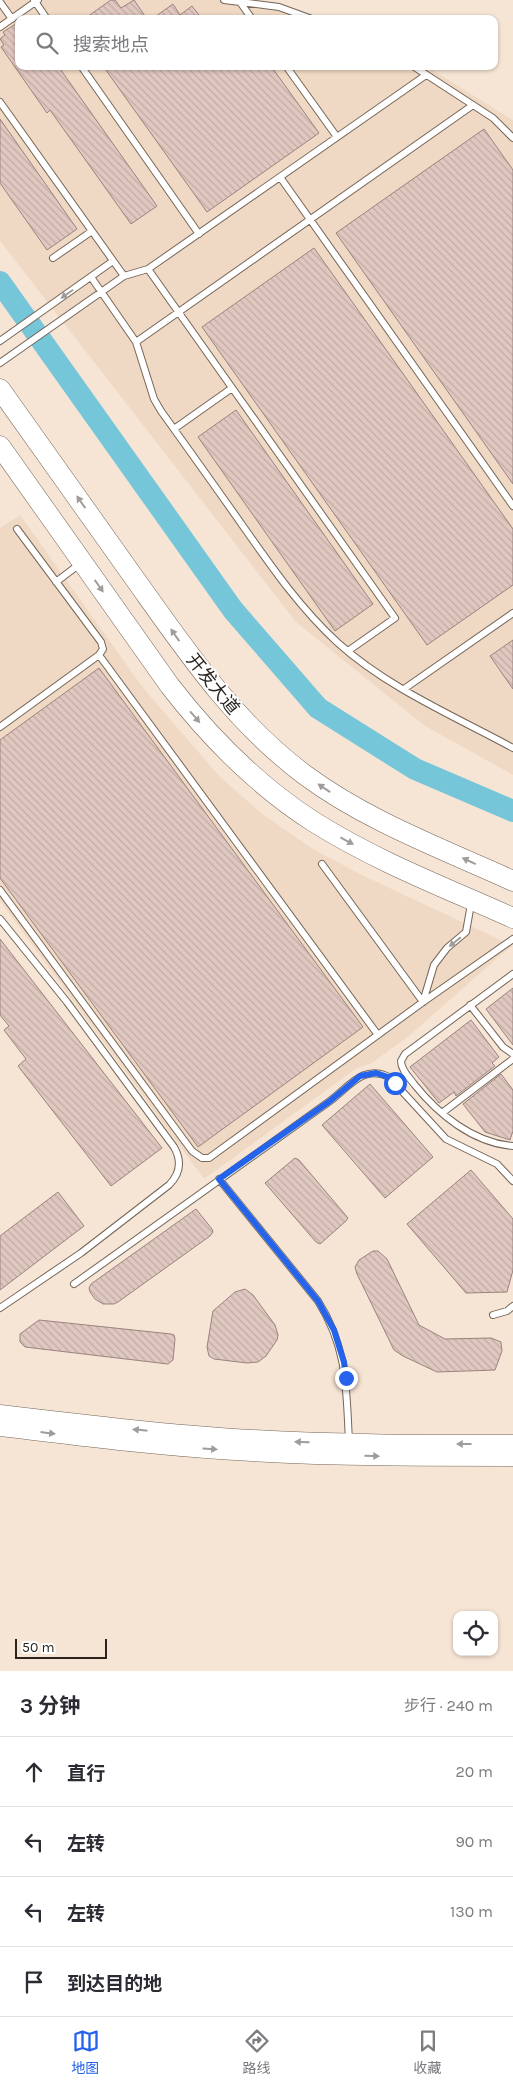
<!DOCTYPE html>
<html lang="zh">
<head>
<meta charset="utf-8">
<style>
	:root { --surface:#fff; --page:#f7f7f7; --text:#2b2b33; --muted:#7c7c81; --line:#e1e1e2; --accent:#2563eb }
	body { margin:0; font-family:Karla,"Noto Sans SC",sans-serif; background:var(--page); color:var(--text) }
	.controls { position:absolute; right:15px; bottom:15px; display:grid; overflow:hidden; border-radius:10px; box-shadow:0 1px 4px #0004 }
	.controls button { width:45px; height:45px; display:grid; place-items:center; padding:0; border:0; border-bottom:1px solid var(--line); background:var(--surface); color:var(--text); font:25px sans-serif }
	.scale { position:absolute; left:15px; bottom:12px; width:92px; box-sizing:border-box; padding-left:5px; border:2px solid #2b241e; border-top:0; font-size:14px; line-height:18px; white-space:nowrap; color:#2b241e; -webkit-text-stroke:4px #fff; paint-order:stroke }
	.stop { position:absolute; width:15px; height:15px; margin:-11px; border:4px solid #2563eb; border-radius:50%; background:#fff }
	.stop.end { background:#2563eb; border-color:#fff; box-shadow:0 1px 5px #0008 }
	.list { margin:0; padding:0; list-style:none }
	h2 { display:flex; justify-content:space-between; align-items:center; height:65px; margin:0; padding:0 20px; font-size:21px }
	h2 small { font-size:16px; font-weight:400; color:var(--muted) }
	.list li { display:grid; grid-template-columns:32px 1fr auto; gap:15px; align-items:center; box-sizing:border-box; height:70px; padding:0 20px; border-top:1px solid var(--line) }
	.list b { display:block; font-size:19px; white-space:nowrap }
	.list em { font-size:16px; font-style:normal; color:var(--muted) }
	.icon { flex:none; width:28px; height:28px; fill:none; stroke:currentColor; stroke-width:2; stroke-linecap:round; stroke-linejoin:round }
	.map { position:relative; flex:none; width:513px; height:1671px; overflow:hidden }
	.search { position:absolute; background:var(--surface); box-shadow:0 1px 4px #0004; left:15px; right:15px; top:15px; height:55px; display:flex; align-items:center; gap:12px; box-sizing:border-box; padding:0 18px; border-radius:10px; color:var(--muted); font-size:19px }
	.sheet { height:345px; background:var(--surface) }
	nav { display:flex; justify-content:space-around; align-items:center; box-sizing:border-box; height:70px; border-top:1px solid var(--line); background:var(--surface); font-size:14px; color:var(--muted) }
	nav a { display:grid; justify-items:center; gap:2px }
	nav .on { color:var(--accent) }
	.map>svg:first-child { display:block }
</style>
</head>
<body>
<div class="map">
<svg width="513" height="1671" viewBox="0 0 513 1671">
	<defs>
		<pattern id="building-back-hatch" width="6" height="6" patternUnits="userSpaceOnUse" patternTransform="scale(1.25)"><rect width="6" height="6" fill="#e0c8c0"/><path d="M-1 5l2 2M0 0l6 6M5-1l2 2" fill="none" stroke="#c0aca5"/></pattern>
	</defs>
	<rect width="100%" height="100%" fill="#f6e5d5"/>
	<!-- built -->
	<path fill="#f0d9c4" d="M0 0H261L275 2 324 19H19V66H426L513 120V775L425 726 296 622 0 241Z
		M20 515 144 689 220 777 265 816 313 849 364 876 513 946 503 953 409 1036 372 1063 357 1068 204 1179 0 901V528Z"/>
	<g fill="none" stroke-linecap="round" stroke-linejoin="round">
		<!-- river -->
		<path stroke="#76c6da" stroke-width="22" d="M0 282 233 610 318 708 415 769 513 811"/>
	</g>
	<!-- building -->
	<path fill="url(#building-back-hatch)" stroke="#99837d" d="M111 0H115L121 8 134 0 147 19H84Z
		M173 4 180 15 192 6 202 19H152Z
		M19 22V66H58L157 206 131 224 50 110 47 113 1 47 4 45 0 39 5 35 3 32Z
		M103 66H271L319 133 207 212Z
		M0 119 77 229 47 250 0 183Z
		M484 129 513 170V484L336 233Z
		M314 248 513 529V585L427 645 202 327Z
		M236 410 373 604 335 631 198 437Z
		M513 640V689L490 656Z
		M99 668 363 1027 198 1147 0 878V740Z
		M0 939 162 1148 111 1186 18 1066 26 1059 4 1030 9 1026 0 1015Z
		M513 988V1045L486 1009Z
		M471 1020 499 1057 492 1063 495 1066 456 1096 454 1092 439 1103 410 1067Z
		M501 1074 513 1090V1131L510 1140 485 1132 463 1104Z
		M370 1084 433 1157 385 1198 322 1125Z
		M295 1158 299 1160 348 1218 346 1221 320 1244 316 1242 265 1183Z
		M471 1170 513 1219V1270L507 1292 466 1293 407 1224Z
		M58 1192 84 1226 0 1290V1236Z
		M196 1209 212 1229 213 1232 210 1236 118 1302 114 1304H103L95 1299 90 1292 89 1288 91 1284Z
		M373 1251H378L387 1259 419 1325 445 1339 491 1338 501 1342 502 1351 495 1370 437 1372 403 1356 394 1350 357 1274 355 1267 359 1260Z
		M245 1289 253 1295 275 1325 278 1335 277 1340 266 1356 258 1362 247 1363 214 1359 209 1356 207 1347 213 1311 235 1292Z
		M39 1320 171 1334 174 1335 175 1339 173 1360 168 1364 25 1347 20 1342V1334Z"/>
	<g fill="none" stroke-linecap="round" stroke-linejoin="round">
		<defs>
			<path id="lane" d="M34 0 47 19
				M224 0 279 7 312 19
				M0 2 12 19
				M240 2 252 19
				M0 27 38 0
				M81 66 199 234
				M286 66 337 137
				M413 66 493 118 513 138
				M0 102 124 276 148 269 426 75
				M280 177 513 506
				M53 258 92 231
				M148 269 395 618 348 651
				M91 277 136 342 154 399 161 411C189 450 217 489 245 529 273 569 301 609 338 643 388 688 454 716 513 748
				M0 341 113 261
				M136 342 473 105
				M0 363 124 276
				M174 429 232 388
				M56 582 81 563
				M99 655 378 1035
				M404 689 513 613
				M0 727 99 655 103 649 101 642 17 529
				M0 890 192 1151 202 1158H209L423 1002 322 864
				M0 919 67 1002 174 1147C182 1161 180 1174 169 1185L81 1253 0 1308
				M513 974 405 1054 401 1061C401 1070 409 1077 414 1084 438 1114 473 1143 513 1146
				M423 1002 434 965 447 948 466 932 471 904
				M423 1002 513 939
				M470 1005 503 1047 513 1054
				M442 1113 513 1059
				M219 1179 318 1301C348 1349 346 1388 349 1441
				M74 1284 330 1101C349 1087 363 1064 389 1077L446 1139 497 1164 513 1181
				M493 1315 507 1311 513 1306"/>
			<path id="secondary" d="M0 1414C84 1424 168 1434 252 1439 339 1444 426 1444 513 1444
				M0 1427C84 1437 168 1448 252 1452 339 1457 426 1457 513 1457"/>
			<path id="primary" d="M0 389C45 452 90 516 135 579 187 652 233 721 305 775 367 821 443 849 513 881
				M0 446 170 686C211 739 258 786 314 822 376 861 446 888 513 918"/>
		</defs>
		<!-- lane casing -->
		<use href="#lane" stroke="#756658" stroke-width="8"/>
		<!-- secondary casing -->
		<use href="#secondary" stroke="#756658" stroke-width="19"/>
		<!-- primary casing -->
		<use href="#primary" stroke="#756658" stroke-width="21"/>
		<!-- lane -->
		<use href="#lane" stroke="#fff" stroke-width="6"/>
		<!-- secondary -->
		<use href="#secondary" stroke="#fff" stroke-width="18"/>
		<!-- primary -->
		<use href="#primary" stroke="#fff" stroke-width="20"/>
	</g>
	<!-- one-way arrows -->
	<defs><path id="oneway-solid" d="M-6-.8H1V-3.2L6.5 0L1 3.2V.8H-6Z" transform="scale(1.25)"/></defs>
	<g fill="#a09c9a">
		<use href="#oneway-solid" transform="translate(67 294) rotate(145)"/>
		<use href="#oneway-solid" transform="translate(81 502) rotate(-125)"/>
		<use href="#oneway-solid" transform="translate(99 586) rotate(55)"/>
		<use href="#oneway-solid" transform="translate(175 635) rotate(-125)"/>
		<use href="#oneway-solid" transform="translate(195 717) rotate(49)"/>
		<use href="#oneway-solid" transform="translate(324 788) rotate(-146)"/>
		<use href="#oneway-solid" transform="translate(347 841) rotate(28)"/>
		<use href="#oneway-solid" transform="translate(469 861) rotate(-155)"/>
		<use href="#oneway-solid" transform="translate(455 942) rotate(141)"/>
		<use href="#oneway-solid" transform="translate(140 1430) rotate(-174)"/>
		<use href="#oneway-solid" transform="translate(48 1433) rotate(7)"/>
		<use href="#oneway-solid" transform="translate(302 1442) rotate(-178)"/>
		<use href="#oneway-solid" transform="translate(464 1444) rotate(180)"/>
		<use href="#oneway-solid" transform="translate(210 1449) rotate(4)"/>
		<use href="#oneway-solid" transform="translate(372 1456) rotate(1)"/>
	</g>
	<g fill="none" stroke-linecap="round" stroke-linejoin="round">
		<!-- route -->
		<path stroke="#2563eb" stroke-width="6" d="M346 1378 344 1362 334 1330 318 1301 219 1179 330 1101 360 1076 376 1073 388 1077 395 1083"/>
	</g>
	<g text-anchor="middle" stroke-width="4" stroke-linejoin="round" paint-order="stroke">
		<!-- street labels -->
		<g font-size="18" fill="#2b241e" stroke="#fff">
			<text transform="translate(213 684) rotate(51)" y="6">开发大道</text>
		</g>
	</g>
</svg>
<div class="controls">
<button><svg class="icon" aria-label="locate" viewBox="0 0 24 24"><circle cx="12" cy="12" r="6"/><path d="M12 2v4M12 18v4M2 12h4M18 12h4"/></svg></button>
</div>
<div class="scale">50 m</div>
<div class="stop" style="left:395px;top:1083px"></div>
<div class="stop end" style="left:346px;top:1378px"></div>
<div class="search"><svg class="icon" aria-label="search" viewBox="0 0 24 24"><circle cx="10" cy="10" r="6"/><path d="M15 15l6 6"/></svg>搜索地点</div>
</div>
<section class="sheet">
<h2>3 分钟<small>步行 · 240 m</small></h2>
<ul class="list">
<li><svg class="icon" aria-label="ahead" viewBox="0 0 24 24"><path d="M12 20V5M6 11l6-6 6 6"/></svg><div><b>直行</b></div><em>20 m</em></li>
<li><svg class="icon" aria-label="left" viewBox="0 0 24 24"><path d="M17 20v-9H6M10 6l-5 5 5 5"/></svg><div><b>左转</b></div><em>90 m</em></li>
<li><svg class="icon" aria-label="left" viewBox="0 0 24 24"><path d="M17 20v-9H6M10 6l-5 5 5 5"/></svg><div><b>左转</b></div><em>130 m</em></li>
<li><svg class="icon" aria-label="arrive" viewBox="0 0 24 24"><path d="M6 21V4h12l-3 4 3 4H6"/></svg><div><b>到达目的地</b></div></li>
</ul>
</section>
<nav>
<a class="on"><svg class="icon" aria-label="map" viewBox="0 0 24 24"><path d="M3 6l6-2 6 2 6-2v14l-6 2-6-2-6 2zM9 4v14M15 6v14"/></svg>地图</a>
<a><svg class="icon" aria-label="directions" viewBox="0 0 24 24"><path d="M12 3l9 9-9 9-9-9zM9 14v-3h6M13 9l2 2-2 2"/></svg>路线</a>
<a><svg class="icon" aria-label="saved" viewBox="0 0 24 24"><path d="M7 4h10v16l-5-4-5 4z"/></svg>收藏</a>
</nav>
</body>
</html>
